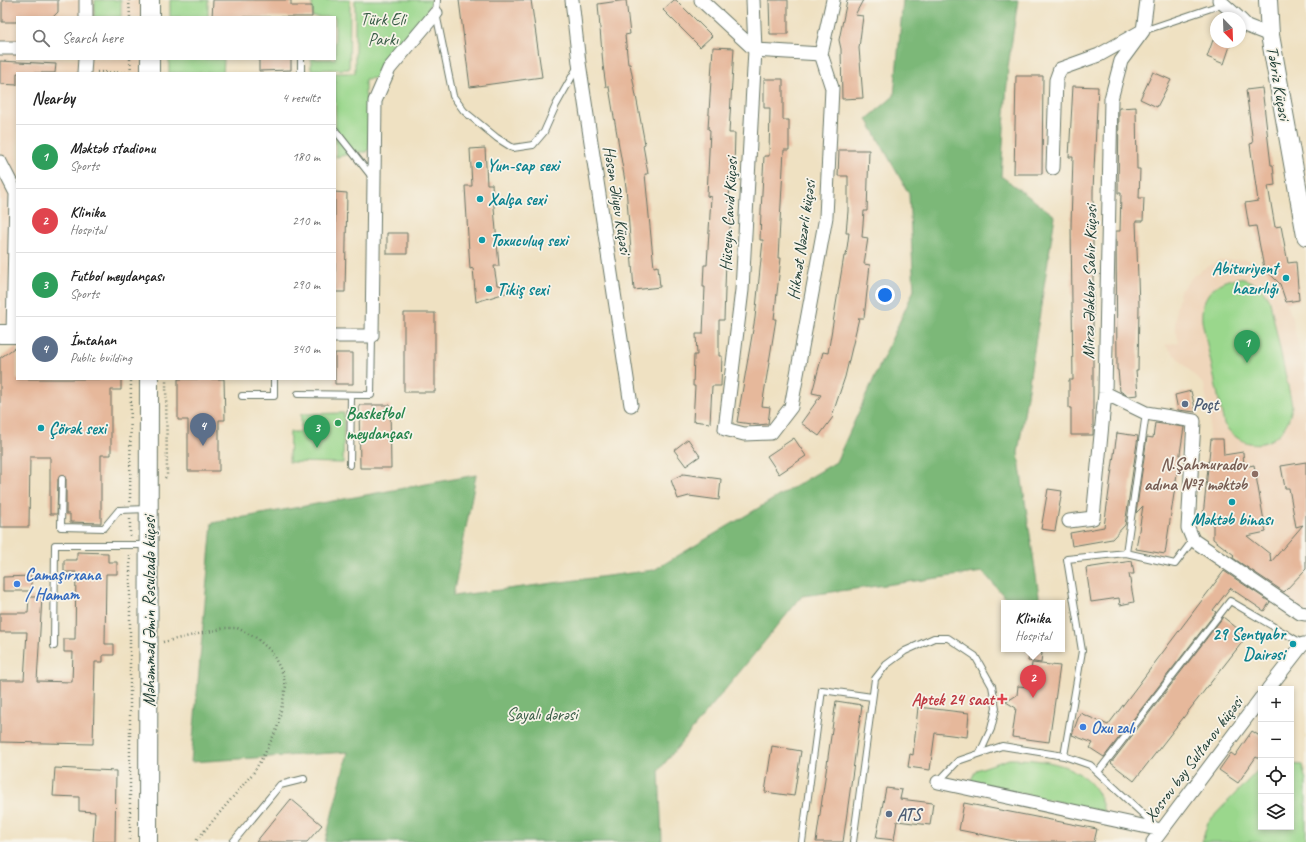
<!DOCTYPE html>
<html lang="en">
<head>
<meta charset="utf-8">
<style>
	:root { --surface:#fff; --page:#f2f2f2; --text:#222; --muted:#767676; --line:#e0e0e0; --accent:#1f6fb2 }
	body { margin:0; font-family:Caveat,sans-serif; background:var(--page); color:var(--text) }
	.controls { position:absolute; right:12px; bottom:12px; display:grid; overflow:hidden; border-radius:0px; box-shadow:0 2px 6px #0003 }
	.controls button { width:36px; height:36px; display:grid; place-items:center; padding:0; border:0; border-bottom:1px solid var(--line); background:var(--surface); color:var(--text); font:20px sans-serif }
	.compass { position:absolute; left:1210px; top:12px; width:36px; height:36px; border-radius:50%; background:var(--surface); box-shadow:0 2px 6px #0003; rotate:157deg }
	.you { position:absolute; left:885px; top:295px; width:14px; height:14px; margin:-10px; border:3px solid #fff; border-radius:50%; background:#1a73e8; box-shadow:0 0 0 6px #1a73e833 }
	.badge { display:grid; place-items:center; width:26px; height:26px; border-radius:50%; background:var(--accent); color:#fff; font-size:13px; font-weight:700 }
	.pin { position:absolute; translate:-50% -33px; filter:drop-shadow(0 1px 2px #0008) }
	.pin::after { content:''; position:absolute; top:21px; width:14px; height:12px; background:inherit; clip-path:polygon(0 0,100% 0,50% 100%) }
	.popup { position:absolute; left:1001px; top:600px; width:64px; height:52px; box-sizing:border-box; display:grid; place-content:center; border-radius:0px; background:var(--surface); filter:drop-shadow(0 1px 3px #0005); font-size:13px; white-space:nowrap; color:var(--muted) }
	.popup b { font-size:15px; color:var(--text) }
	.popup::after { content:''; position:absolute; left:50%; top:100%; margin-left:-8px; border:8px solid transparent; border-top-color:var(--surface) }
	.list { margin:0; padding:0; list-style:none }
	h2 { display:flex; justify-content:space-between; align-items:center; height:52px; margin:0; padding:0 16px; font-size:17px }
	h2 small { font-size:13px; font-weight:400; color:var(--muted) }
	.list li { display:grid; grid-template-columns:26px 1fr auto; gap:12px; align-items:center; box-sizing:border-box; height:64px; padding:0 16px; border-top:1px solid var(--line) }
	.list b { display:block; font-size:15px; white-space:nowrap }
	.list p { margin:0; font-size:13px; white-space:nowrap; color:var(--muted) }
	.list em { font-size:13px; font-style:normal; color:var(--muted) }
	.icon { flex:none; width:22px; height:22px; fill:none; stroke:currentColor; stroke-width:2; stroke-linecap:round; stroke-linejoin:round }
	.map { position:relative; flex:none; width:1306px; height:842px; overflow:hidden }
	.search { position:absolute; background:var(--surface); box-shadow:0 2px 6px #0003; left:16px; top:16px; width:320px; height:44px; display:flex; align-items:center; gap:10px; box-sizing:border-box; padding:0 14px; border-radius:0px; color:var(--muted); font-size:15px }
	.panel { position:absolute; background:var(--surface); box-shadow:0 2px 6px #0003; left:16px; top:72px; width:320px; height:308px; border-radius:0px }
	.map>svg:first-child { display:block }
</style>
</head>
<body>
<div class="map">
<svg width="1306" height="842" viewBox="0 0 1306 842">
	<rect width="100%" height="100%" fill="#f7f3e8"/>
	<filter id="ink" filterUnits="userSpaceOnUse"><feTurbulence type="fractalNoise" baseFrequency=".025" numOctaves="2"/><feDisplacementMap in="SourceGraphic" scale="8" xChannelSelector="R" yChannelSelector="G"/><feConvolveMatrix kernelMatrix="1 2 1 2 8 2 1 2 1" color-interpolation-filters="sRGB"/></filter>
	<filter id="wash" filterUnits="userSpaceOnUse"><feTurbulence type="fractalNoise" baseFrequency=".012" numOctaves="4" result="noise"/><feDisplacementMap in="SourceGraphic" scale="16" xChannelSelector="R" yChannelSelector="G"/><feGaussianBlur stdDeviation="0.9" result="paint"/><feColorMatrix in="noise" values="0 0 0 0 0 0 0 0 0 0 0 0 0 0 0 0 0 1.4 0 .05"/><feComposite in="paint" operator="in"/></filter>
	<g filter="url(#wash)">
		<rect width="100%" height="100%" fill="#efe1c2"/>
		<!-- built -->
		<path fill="#efd6bb" d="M0 0H142V17H17V59H142L141 73H17V323L0 324Z
			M1246 259 1264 268 1280 284 1291 314 1306 380V611L1301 612 1208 538 1199 527 1210 421 1204 385 1165 345 1179 342 1175 326 1176 310 1180 291 1195 274 1218 261Z"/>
		<!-- green -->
		<path fill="#9ad78c" stroke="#5c8a60" d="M95 0H121V17H94Z
			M170 0H208V17H170Z
			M312 0H350L349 69 311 70V59H335V17H312Z
			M355 0H432L421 26 379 78 365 79V93L371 119V147L366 152H359L336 157 335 73H355Z
			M169 59H224L223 73H169Z
			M1239 278C1254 281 1264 288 1270 302L1292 405C1288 444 1247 459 1224 424L1202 321C1200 297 1214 280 1239 278Z
			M344 413 343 463 289 462 290 432H301V414Z
			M1009 759C1049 759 1095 765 1104 812L970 782 976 770Z
			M1291 764 1302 765 1306 781V842H1202L1208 822 1261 767V827H1291Z"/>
		<!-- forest -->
		<path fill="#7bb878" stroke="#4d7a56" d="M903 0H1018L1008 67 1001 176 1055 216 1018 453 1040 603H1010L983 572 802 596 659 770 662 842H325L348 752 191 762 212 523 476 475 453 596 654 570 836 462 914 290 909 194 867 119 894 96Z"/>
		<g id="blocks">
			<!-- building -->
			<path fill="#e6b89b" d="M2 0H58V12L53 17H17V22H2Z
				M213 0H291V6H312V17H212Z
				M459 0H531L542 77 470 87Z
				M626 0 630 34 625 35 628 64H630L645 144 643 145 648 174H645L651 237 654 267 658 266 660 287 634 290 626 187 614 117 609 87H606L603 65 598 4Z
				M674 0H676L712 36 700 47 663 10Z
				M769 0H788V34H770Z
				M847 0H863L855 15 863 16 859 48 863 98 842 99 841 49 839 40Z
				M1213 40 1230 46 1224 64 1207 57Z
				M713 47 734 48 729 133H735L734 169H731L729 200H732L728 259H726L724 320H719V356H722L721 386H712L710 423 693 421 695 386H693L694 355H697L696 334H703L705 287H703L704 265H707L711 197 707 196 710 130 708 129Z
				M259 59H291V70L259 71Z
				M0 61 56 64 55 73H17V85L0 84Z
				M1153 72 1171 80 1157 107 1140 99Z
				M1016 76H1043L1042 174H1014Z
				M764 79H783V120H789V150H784L778 258H781L774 319H776L762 406 770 407 768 424 758 425 737 422 755 318 763 240H760L761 211 764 156H769L770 108H764Z
				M1073 86 1098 87 1093 190V435H1071V408H1069V380H1073L1071 225 1073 157H1069Z
				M1262 88 1271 165H1273L1275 185 1268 186 1275 227 1281 226 1288 263 1296 262 1299 300 1286 302 1280 284 1264 268 1256 226 1249 227 1245 203 1258 201 1250 144 1253 143 1246 90Z
				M1136 107 1137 169H1140L1139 198H1144L1143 221H1136L1139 306 1138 370H1136L1138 395 1128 396 1120 391 1118 370H1117L1116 231H1120L1121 193H1118L1119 108Z
				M485 148 487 184H492L499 266H494L497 285 522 288 476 302 473 268 470 269 465 186H472L470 149Z
				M839 150H869L867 211H864L862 237 868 238 864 264 870 265 864 318H859L845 377 832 416 833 417 819 436 801 423 821 395 812 393 823 352 828 353 844 256H846L849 233H846L848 211V176H838Z
				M335 192 347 193 345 292H335Z
				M387 233H407V254H387Z
				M404 313H435V392H404Z
				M17 346V379H121V390H111V455H101V523L70 522V514H66V479L62 475 58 479 57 514H50V457H30L29 527H0V358Z
				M335 353H353V384H335Z
				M178 379H224L225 420H219V471H188V420H178Z
				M1191 391 1196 412 1178 410 1175 395Z
				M359 405H390L391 468H360Z
				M1155 423 1184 427 1165 554 1136 549 1143 506 1136 513 1147 437 1153 438Z
				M1117 433 1138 436 1125 525 1112 539 1072 546 1070 533 1104 527Z
				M794 438 806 456 779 474 767 456Z
				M688 439 700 456 686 466 674 450Z
				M1211 439H1223L1224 455 1243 452 1244 467 1254 465 1266 532 1247 536 1270 554 1271 562 1303 525 1296 527 1289 488H1285L1281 466 1306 462V569L1284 592 1233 558 1234 555 1213 539V523L1203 516Z
				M683 474 721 479 719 500 689 496 678 499 671 480Z
				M1048 489 1062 491 1055 531 1041 529Z
				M77 552 108 553V562H117V574H106L105 644H114V655H103V662H95L93 744 0 742V680H24L27 632H0V613H28L29 597H42L37 681 72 682 73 652H64V639H75L76 572H64V560H77Z
				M1132 561 1134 574H1129L1134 602 1120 605 1119 598 1091 602 1086 568Z
				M1224 571 1270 602 1264 611 1230 588 1213 610 1216 612 1104 757 1090 748 1093 743 1072 735 1080 713 1108 725Z
				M31 576V591H3V577Z
				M1223 617 1247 636 1134 781 1111 763Z
				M1030 650 1042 653 1041 663 1028 661Z
				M1032 663 1060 666 1049 742 1012 737 1016 708 1006 702 1017 695 1018 686 1029 687Z
				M836 701 862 705 843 842H816Z
				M918 707 969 713 967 737 935 733 930 770 908 767 910 754 913 755Z
				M1252 731 1261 737V760L1256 757 1238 783 1219 770 1231 753 1235 756Z
				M772 746 801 751 794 796 765 792Z
				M55 768 116 771 115 842H93L95 812 79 811V797L53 796Z
				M886 788 902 790 900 799 933 803 930 825 897 821 894 840 876 838Z
				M291 799 322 825 307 842H256Z
				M964 803 1097 829 1094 842H1019L959 830Z"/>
		</g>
	</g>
	<g filter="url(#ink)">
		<use href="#blocks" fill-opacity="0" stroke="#687666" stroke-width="1"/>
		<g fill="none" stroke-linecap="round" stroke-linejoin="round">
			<defs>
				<path id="lane" d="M437 0 436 13 453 96 464 111 497 138 513 148 533 145 544 132 556 105 578 66
					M1143 31 1223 4
					M301 59V73
					M335 130 372 177
					M298 394 371 395 372 336
					M242 396H274V379
					M350 465 351 395
					M62 479 61 527 104 528 119 510 148 509
					M1126 553 1146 413
					M54 646 55 545H148
					M1064 756 1082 651 1067 559 1126 553 1175 564 1193 540
					M1098 772 1230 601 1303 644
					M938 782 958 761 1002 746 1064 756 1090 765 1157 827
					M233 842 280 785 304 779
					M802 842 822 690 872 697
					M853 842 875 679 886 665 905 651 934 638H948L975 656 992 686 996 708 991 729 980 753"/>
				<path id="street" d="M572 0 579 63 631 405
					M701 0 755 50 821 54
					M753 0 755 50 742 290 725 429 744 434 771 433 791 407 826 217 832 88 821 54 833 0
					M1219 0 1239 18
					M86 17V0
					M1240 19 1247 26 1270 35
					M1143 31 1147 0
					M0 48H17
					M84 73 85 59
					M0 162 17 195
					M1053 168 1056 80 1060 69 1099 55 1142 31
					M13 334 16 195
					M335 336H372L375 101 389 69 436 13
					M1105 393 1146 413 1194 421 1188 528 1193 540 1300 613 1306 614
					M1069 521 1093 518 1105 393 1111 99 1121 61 1143 31
					M1268 689 1303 644H1306
					M938 782 1161 830
					M1153 842 1261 698"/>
				<path id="secondary" d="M1268 0 1270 35 1306 236
					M150 17V0
					M150 73V59
					M0 334H17
					M148 842 149 379"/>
			</defs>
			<!-- lane casing -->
			<use href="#lane" stroke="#687666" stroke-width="8"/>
			<!-- street casing -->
			<use href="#street" stroke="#687666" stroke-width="15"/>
			<!-- secondary casing -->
			<use href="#secondary" stroke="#687666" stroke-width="20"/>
			<!-- path -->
			<path stroke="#687666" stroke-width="2.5" stroke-dasharray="1 3" stroke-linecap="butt" d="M129 0 130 17
				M130 59 131 72
				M97 72 131 73
				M165 478 167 475 166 379
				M130 502 131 379
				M130 519V536
				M130 555V842
				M163 642 225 628H237L255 637 271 651 282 672 286 686 277 729 266 751 254 772 195 842"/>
			<!-- lane -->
			<use href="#lane" stroke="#fff" stroke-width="6"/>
			<!-- street -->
			<use href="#street" stroke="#fff" stroke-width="13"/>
			<!-- secondary -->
			<use href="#secondary" stroke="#fff" stroke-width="18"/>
		</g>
	</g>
	<!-- markers -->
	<g fill="#0f9aa8" stroke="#f7f3e8" stroke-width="1.5">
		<circle cx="479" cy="165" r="4"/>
		<circle cx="480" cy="199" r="4"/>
		<circle cx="482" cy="240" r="4"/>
		<circle cx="1286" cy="278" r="4"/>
		<circle cx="489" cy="289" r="4"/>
		<circle cx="41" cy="428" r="4"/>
		<circle cx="1232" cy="502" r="4"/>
		<circle cx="1293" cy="644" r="4"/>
	</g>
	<g fill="#5c6f8a" stroke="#f7f3e8" stroke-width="1.5">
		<circle cx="1185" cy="404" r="4"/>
		<circle cx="889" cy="814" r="4"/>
	</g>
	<circle fill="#2e9e5b" stroke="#f7f3e8" stroke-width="1.5" cx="338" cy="423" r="4"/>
	<circle fill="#8d6e63" stroke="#f7f3e8" stroke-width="1.5" cx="1255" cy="474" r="4"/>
	<g fill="#3f7fe0" stroke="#f7f3e8" stroke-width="1.5">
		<circle cx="17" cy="584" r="4"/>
		<circle cx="1083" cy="727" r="4"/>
	</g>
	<path fill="#e0444e" stroke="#f7f3e8" stroke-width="1.5" d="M1000 693h4v4h4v4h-4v4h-4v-4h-4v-4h4z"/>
	<g text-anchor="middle" stroke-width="3.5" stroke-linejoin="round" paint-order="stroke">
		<!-- park labels -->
		<g font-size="17" fill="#385c46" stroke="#f7f3e8">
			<text x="383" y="25">Türk Eli<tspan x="383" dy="20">Parkı</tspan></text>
			<text x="542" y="720">Sayalı dərəsi</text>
		</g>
		<!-- street labels -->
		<g font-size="17" fill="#1f3d34" stroke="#f7f3e8">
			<text transform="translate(1279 83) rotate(80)" y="6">Təbriz Küçəsi</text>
			<text transform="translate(618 200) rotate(81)" y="6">Həsən Əliyev Küçəsi</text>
			<text transform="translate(728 214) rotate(-87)" y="6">Hüseyn Cavid Küçəsi</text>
			<text transform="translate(801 240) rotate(-82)" y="6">Hikmət Nəzərli küçəsi</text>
			<text transform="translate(1089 282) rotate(-89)" y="6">Mirzə Ələkbər Sabir Küçəsi</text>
			<text transform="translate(149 611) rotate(-90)" y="6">Məhəmməd Əmin Rəsulzadə küçəsi</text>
			<text transform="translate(1193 759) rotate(-53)" y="6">Xosrov bəy Sultanov küçəsi</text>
		</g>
		<!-- culture labels -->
		<g font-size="17" font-weight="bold" fill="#0d838f" stroke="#f7f3e8" text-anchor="start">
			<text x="487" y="171">Yun-sap sexi</text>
			<text x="488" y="205">Xalça sexi</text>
			<text x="490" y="246">Toxuculuq sexi</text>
			<text x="1278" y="274" text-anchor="end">Abituriyent<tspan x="1278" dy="20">hazırlığı</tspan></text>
			<text x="497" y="295">Tikiş sexi</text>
			<text x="49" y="434">Çörək sexi</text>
			<text x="1232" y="525" text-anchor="middle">Məktəb binası</text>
			<text x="1285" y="640" text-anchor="end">29 Sentyabr<tspan x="1285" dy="20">Dairəsi</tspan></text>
		</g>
		<!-- service labels -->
		<g font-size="17" font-weight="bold" fill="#4e5e75" stroke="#f7f3e8" text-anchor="start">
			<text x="1193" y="410">Poçt</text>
			<text x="897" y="820">ATS</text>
		</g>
		<!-- leisure labels -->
		<g font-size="17" font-weight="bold" fill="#27864d" stroke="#f7f3e8" text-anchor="start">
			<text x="346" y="419">Basketbol<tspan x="346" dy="20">meydançası</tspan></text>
		</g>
		<!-- education labels -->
		<g font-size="17" font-weight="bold" fill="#785e54" stroke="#f7f3e8" text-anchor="end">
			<text x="1247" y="470">N.Şahmuradov<tspan x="1247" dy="20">adına №7 məktəb</tspan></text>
		</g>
		<!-- shop labels -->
		<g font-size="17" font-weight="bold" fill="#366cbe" stroke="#f7f3e8" text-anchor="start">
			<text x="25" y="580">Camaşırxana<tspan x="25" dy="20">/ Hamam</tspan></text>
			<text x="1091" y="733">Oxu zalı</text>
		</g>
		<!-- health labels -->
		<g font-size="17" font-weight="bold" fill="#be3a42" stroke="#f7f3e8" text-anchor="end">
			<text x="994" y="705">Aptek 24 saat</text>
		</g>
	</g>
</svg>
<div class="controls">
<button>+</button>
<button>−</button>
<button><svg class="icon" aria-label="locate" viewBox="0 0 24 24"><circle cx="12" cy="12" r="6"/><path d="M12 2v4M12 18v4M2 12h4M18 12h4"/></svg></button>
<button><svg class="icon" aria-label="layers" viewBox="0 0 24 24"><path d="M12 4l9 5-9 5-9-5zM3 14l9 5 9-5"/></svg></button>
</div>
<svg class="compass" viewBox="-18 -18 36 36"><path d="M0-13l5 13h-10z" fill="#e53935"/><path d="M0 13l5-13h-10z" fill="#767676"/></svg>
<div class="you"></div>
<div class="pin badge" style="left:1247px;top:363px;background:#2e9e5b">1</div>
<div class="pin badge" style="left:1033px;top:698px;background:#e0444e">2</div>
<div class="popup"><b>Klinika</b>Hospital</div>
<div class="pin badge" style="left:317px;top:448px;background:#2e9e5b">3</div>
<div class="pin badge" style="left:203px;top:446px;background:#5c6f8a">4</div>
<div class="search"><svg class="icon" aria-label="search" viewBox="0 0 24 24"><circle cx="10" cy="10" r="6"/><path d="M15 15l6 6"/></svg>Search here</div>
<section class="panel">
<h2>Nearby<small>4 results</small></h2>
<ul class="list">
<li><span class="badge" style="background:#2e9e5b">1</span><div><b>Məktəb stadionu</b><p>Sports</p></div><em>180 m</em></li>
<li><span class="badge" style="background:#e0444e">2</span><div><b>Klinika</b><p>Hospital</p></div><em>210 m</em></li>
<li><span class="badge" style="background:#2e9e5b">3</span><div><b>Futbol meydançası</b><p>Sports</p></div><em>290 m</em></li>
<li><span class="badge" style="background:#5c6f8a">4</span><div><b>İmtahan</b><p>Public building</p></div><em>340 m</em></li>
</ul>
</section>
</div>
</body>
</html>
